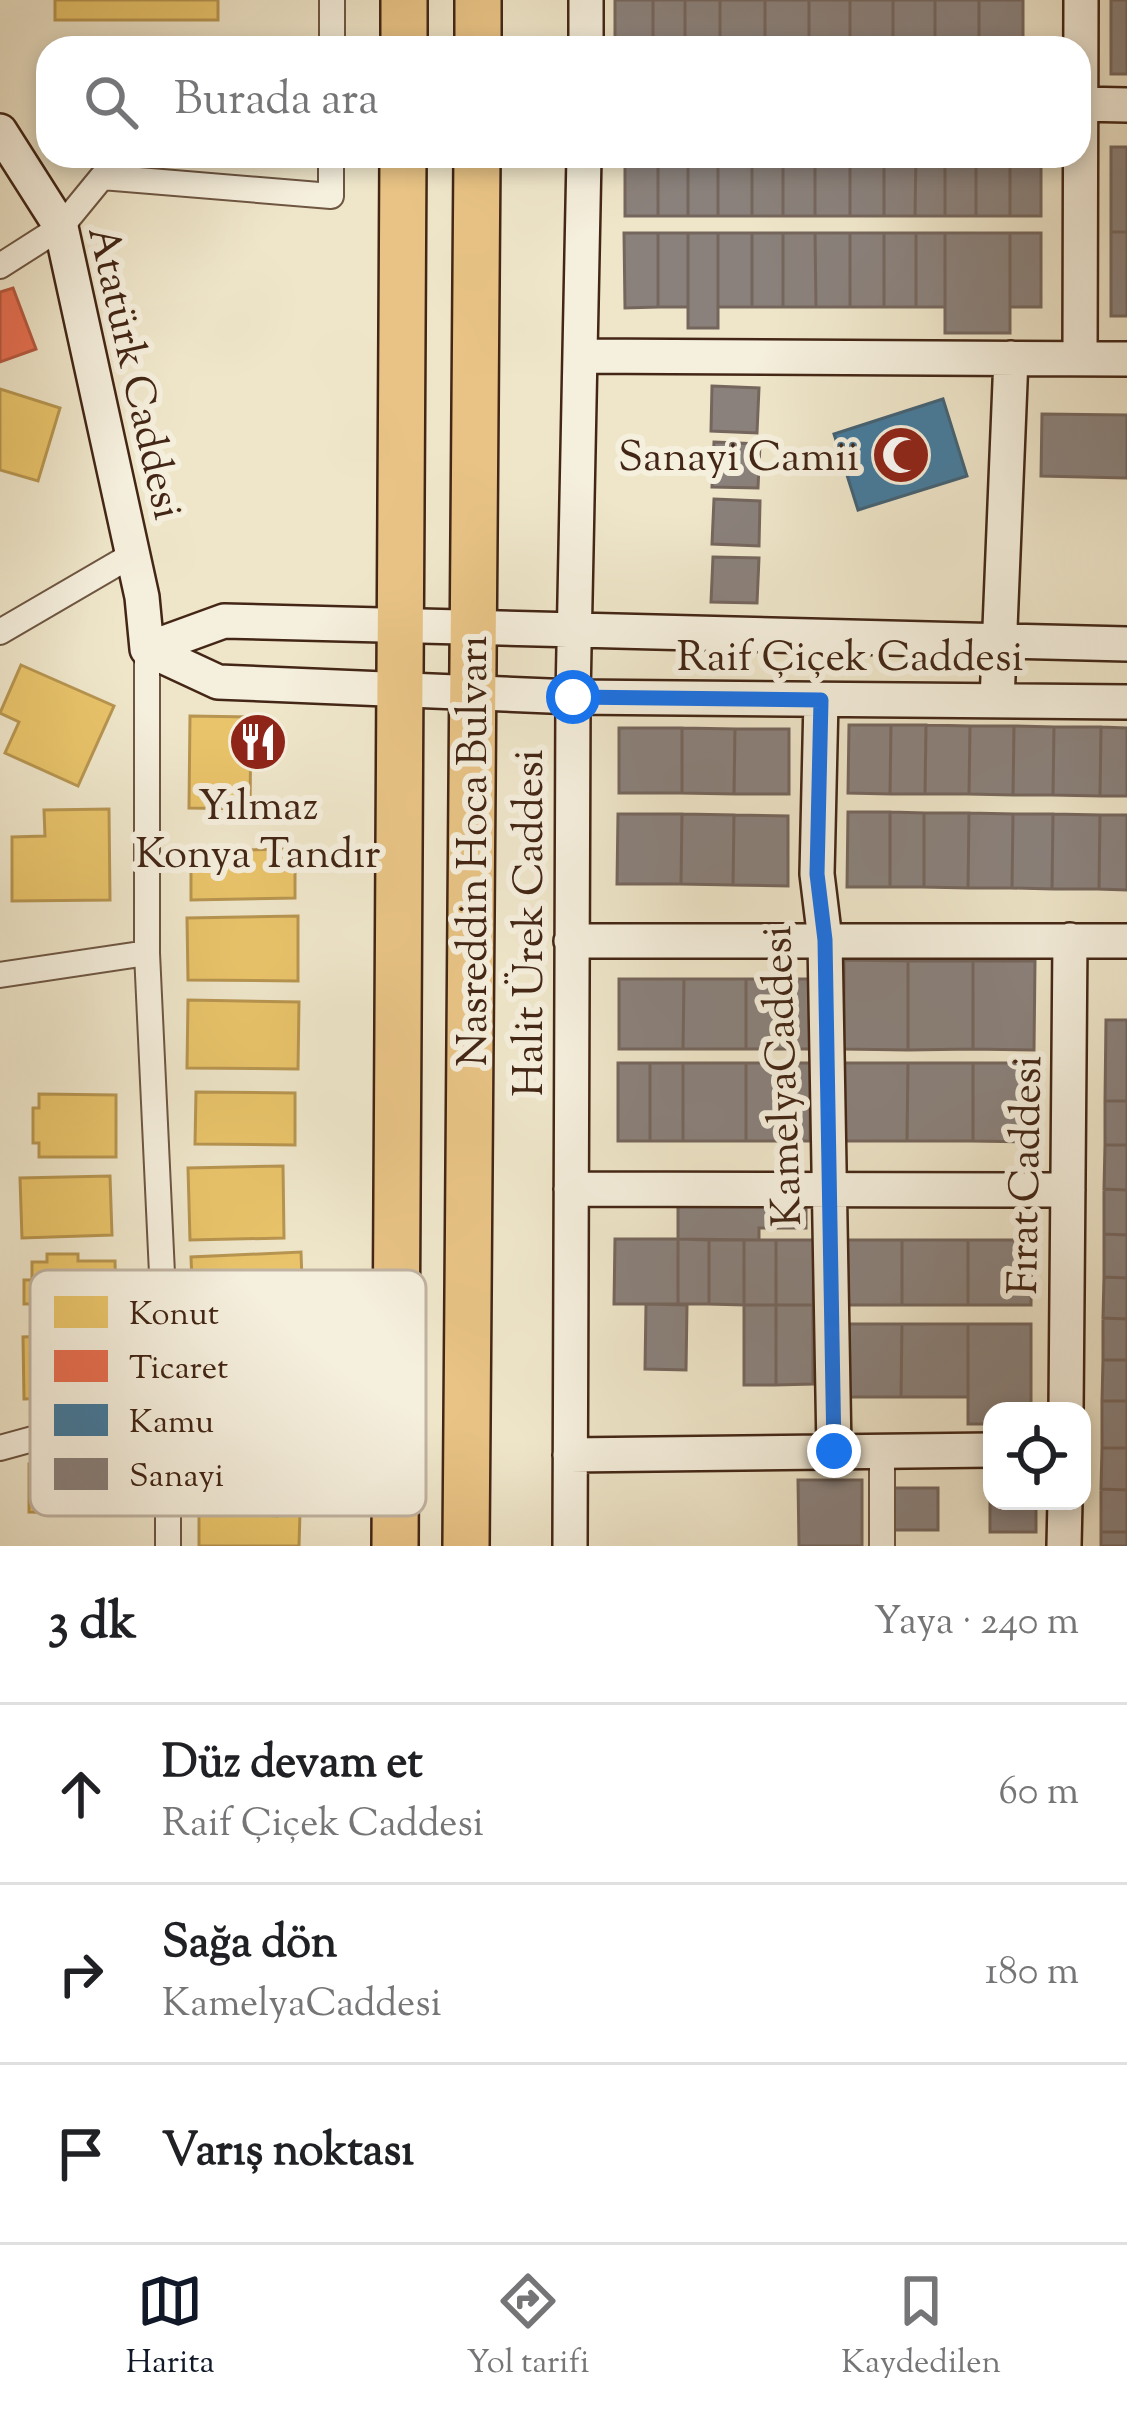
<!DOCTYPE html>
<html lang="tr">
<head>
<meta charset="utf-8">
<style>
	:root { --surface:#fff; --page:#f6f6f6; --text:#202124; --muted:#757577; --line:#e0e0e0; --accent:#111827 }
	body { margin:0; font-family:"Sorts Mill Goudy",serif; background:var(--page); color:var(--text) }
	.controls { position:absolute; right:36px; bottom:36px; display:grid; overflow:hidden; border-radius:24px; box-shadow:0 6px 18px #0003 }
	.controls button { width:108px; height:108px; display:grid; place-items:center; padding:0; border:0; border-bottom:3px solid var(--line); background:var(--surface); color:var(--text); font:60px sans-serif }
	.stop { position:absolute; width:36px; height:36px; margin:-27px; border:9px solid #1a73e8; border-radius:50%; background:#fff }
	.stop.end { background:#1a73e8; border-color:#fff; box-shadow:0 3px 12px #0008 }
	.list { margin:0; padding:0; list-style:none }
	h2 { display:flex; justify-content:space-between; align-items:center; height:156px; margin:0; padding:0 48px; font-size:51px }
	h2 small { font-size:39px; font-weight:400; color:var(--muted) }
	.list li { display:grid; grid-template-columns:78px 1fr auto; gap:36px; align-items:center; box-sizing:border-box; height:180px; padding:0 48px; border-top:3px solid var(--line) }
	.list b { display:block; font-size:45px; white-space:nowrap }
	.list p { margin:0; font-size:39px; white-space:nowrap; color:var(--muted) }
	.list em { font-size:39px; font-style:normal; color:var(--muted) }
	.icon { flex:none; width:66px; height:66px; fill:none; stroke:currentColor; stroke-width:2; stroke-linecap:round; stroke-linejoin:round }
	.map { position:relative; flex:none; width:1127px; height:1546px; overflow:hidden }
	.search { position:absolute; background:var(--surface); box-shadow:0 6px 18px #0003; left:36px; right:36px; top:36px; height:132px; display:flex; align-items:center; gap:30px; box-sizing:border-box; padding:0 42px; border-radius:36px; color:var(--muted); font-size:45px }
	.sheet { height:696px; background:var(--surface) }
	nav { display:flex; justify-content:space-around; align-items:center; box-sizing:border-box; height:168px; border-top:3px solid var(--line); background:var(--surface); font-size:33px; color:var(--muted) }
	nav a { display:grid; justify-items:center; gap:6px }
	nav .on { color:var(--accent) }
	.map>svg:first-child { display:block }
</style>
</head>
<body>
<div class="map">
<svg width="1127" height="1546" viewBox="0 0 1127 1546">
	<rect width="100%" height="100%" fill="#efe6ca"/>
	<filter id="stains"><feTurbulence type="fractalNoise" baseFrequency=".00167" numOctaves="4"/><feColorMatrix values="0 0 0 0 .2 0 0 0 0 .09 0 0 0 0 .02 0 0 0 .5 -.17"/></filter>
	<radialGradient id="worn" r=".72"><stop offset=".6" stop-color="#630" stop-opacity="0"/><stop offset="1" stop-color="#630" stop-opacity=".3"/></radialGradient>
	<!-- homes -->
	<path fill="#e9c46a" stroke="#b79550" stroke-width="3" d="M55 0H218V20H55Z
		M0 389 60 408 38 481 0 470Z
		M21 665 114 706 78 786 5 753 19 722 0 713Z
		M190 716 251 717 250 809 189 808Z
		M109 809 110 900 12 901V837L45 836 44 810Z
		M295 849V898L191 900V851Z
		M298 916V981L188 980 187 918Z
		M188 1000 299 1002 298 1069 187 1068Z
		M196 1092 295 1093V1145L195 1144Z
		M39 1094 116 1095V1157H39V1143H33V1108H39Z
		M283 1166 284 1238 190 1240 188 1168Z
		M110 1176 112 1235 22 1238 20 1178Z
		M301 1252 304 1337 212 1340V1330L194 1331 191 1257Z
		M47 1254H78V1261H115L116 1303 24 1304V1280H32V1262H47Z
		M114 1328 115 1383H89V1390H64V1398L24 1399 23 1337 50 1336V1329Z
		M70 1451H120L119 1514 29 1512V1464H47V1458L70 1459Z
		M199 1511 277 1516V1512L300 1513 299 1546H199Z"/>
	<!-- shops -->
	<path fill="#e76f51" stroke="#b6593f" stroke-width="3" d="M13 288 36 349 0 362V292Z"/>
	<!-- public -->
	<path fill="#457b9d" stroke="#446274" stroke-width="3" d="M943 399 967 476 858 510 834 434Z"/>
	<!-- industry -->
	<path fill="#8a817c" stroke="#75665d" stroke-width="3" d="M615 0H653V48H615Z
		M653 0H685V48H653Z
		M685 0H720V48H685Z
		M720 0H765V48H720Z
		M765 0H809V48H765Z
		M809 0H850V48H809Z
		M850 0H893V48H850Z
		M893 0H935V48H893Z
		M935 0H979V48H935Z
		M979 0H1023V48H979Z
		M1111 0H1127V74H1111Z
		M1111 147H1127V232H1111Z
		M625 156H658V216H625Z
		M658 156H688V216H658Z
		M688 156H718V216H688Z
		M718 156H752V216H718Z
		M752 156H783V216H752Z
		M783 156H815V216H783Z
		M815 156H850V216H815Z
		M850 156H884V216H850Z
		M884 156H916L915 216H884Z
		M916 156H945V216H915Z
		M945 156H976V216H945Z
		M976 156H1010V216H976Z
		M1010 156H1041V216H1010Z
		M1111 232H1127V316H1111Z
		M624 233H658V307L625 308Z
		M658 233H688V307H658Z
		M688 233H718V328H688Z
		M718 233H752V307H718Z
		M752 233H783V307H752Z
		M783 233H815L816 307H783Z
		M815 233H850V307H816Z
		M850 233H884V307H850Z
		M884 233H916V307H884Z
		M916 233H945V307H916Z
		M945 233H1010V333H945Z
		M1010 233H1041V307H1010Z
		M712 386 759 388 757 433 711 431Z
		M1042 414 1127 415V478L1041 476Z
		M714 442 760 444 758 488 712 487Z
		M714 499 760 501 759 546 712 544Z
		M713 557 759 558 757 603 711 602Z
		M849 725H891L890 794 848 793Z
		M891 725H926L925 794H890Z
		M926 725 970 726 969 794H925Z
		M970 726H1014L1013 795 969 794Z
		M1014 726 1054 727 1053 795H1013Z
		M1054 727H1101L1100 796 1053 795Z
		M1101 727 1127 728V796H1100Z
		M619 728H682V793H619Z
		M682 728 735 729 734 794 682 793Z
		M735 729H789V794H734Z
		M848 812H890V887H847Z
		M890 812 924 813V887H890Z
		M924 813H969L968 888 924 887Z
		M969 813 1013 814 1012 888H968Z
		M618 814H682L681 884H617Z
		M682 814 734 815 733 885 681 884Z
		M1013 814H1053L1052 889 1012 888Z
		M1053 814 1100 815 1099 889H1052Z
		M734 815 788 816V886L733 885Z
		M1100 815H1127V890L1099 889Z
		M844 960 908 961V1050L844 1049Z
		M908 961H973V1049L908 1050Z
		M973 961H1035L1034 1050 973 1049Z
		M619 979H684L683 1049H619Z
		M684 979H746V1049H683Z
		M746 979H810V1049H746Z
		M1106 1020H1127V1101H1105Z
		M618 1063H650V1141H618Z
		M650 1063H683V1141H650Z
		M683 1063H746V1141H683Z
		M746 1063H810V1141H746Z
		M844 1063H908L907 1141H843Z
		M908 1063H973V1141H907Z
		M973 1063H1034V1142L973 1141Z
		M1105 1101H1127V1145H1105Z
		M1105 1145H1127V1190L1104 1189Z
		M1104 1189 1127 1190V1235L1104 1234Z
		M678 1203 806 1204V1228H759V1240L678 1239Z
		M1104 1234 1127 1235V1278L1104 1277Z
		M615 1239H678V1304H614Z
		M678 1239 709 1240V1304H678Z
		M709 1240H744V1305L709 1304Z
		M744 1240H776V1305H744Z
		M776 1240H814L813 1305H776Z
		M841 1240H902V1305H841Z
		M902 1240H968V1305H902Z
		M968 1240H1032L1031 1305H968Z
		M1104 1277 1127 1278V1319L1103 1318Z
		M646 1304 687 1305 686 1370 645 1369Z
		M744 1305H776V1385H744Z
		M776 1305H813V1384L776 1385Z
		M1103 1318 1127 1319V1360H1103Z
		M841 1324H902L901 1397H841Z
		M902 1324H968V1397H901Z
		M968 1324H1031V1411H992V1424H968Z
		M1103 1360H1127V1401H1102Z
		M1102 1401H1127V1448H1102Z
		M1102 1448H1127V1490L1101 1489Z
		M798 1480H862V1546H799Z
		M892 1488H938V1530H892Z
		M1101 1489 1127 1490V1532H1101Z
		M990 1490 992 1501H1036V1532H990Z
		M1101 1532H1127V1546H1101Z"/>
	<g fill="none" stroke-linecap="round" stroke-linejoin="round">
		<defs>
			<path id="street" d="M332 48V0
				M0 266 61 227 102 177 331 196V156
				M0 632 132 555
				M147 649V953L168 1402V1546
				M0 975 147 953
				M0 1448 168 1402
				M882 1451V1546"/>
			<path id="secondary" d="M586 48V0
				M1079 104 1127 105
				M0 131 61 227 142 597 147 649
				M581 356 1127 359
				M1080 358 1081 0
				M147 649 218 682 573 697 1127 702
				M147 649 224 621 1127 644
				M821 700 817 874 825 940 834 1451
				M997 701 1011 358
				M571 941H1127
				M571 1189 1068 1190
				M1066 1411 1070 940
				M570 1455 992 1450
				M570 1546 573 697 584 156
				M1064 1546 1065 1501"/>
			<path id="highway" d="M404 48V0
				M478 48V0
				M395 1546 403 156
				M466 1546 477 156"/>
		</defs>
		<!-- street casing -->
		<use href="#street" stroke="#6e5642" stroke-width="28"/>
		<!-- secondary casing -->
		<use href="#secondary" stroke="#432615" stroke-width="38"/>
		<!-- highway casing -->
		<use href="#highway" stroke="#432615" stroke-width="50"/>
		<!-- street -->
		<use href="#street" stroke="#f5efdd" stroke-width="24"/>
		<!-- secondary -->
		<use href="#secondary" stroke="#f5efdd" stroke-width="33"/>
		<!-- highway -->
		<use href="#highway" stroke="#e8c385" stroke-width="45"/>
	</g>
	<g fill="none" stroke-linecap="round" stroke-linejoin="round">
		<!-- route -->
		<path stroke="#1a73e8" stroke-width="15" d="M573 697 821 700 817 874 825 940 834 1451"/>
	</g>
	<!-- icons -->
	<defs>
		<symbol id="mosque-disc" viewBox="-11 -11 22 22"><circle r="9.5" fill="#8f2418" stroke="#f5efdd"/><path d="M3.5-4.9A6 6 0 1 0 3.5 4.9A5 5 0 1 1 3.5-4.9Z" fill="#fff"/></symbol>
		<symbol id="restaurant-disc" viewBox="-11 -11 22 22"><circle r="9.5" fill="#8f2418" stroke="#f5efdd"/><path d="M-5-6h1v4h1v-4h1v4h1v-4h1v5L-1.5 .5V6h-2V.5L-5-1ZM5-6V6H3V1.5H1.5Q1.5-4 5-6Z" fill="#fff"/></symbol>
	</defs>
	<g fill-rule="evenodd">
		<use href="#mosque-disc" x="868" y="422" width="66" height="66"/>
		<use href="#restaurant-disc" x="225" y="709" width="66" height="66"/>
	</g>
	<g text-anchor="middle" stroke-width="12" stroke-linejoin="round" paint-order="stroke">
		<!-- street labels -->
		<g font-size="42" fill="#432615" stroke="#f5efdd">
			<text transform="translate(137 372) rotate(77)" y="15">Atatürk Caddesi</text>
			<text x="850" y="670">Raif Çiçek Caddesi</text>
			<text transform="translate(471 851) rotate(-90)" y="15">Nasreddin Hoca Bulvarı</text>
			<text transform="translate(527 923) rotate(-90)" y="15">Halit Ürek Caddesi</text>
			<text transform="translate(780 1076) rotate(-92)" y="15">KamelyaCaddesi</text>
			<text transform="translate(1023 1175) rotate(-89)" y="15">Fırat Caddesi</text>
		</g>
		<!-- poi labels -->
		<g font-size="42" fill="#432615" stroke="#f5efdd" text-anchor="end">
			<text x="859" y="470">Sanayi Camii</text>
			<text x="258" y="819" text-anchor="middle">Yılmaz<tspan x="258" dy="48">Konya Tandır</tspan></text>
		</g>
	</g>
	<!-- legend -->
	<rect x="30" y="1270" width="396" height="246" rx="18" fill="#f5efdd" stroke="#c0b3a1" stroke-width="3"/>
	<rect x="54" y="1296" width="54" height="32" fill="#e9c46a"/>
	<rect x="54" y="1350" width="54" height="32" fill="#e76f51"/>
	<rect x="54" y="1404" width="54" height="32" fill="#457b9d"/>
	<rect x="54" y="1458" width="54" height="32" fill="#8a817c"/>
	<g font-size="33" fill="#432615">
		<text x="129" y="1324">Konut</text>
		<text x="129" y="1378">Ticaret</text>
		<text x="129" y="1432">Kamu</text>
		<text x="129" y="1486">Sanayi</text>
	</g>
	<rect width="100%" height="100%" filter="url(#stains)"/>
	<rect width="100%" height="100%" fill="url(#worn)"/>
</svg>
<div class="controls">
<button><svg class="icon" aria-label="locate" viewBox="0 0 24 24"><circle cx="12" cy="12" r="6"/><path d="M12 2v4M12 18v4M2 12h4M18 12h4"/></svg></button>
</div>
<div class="stop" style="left:573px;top:697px"></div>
<div class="stop end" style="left:834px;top:1451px"></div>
<div class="search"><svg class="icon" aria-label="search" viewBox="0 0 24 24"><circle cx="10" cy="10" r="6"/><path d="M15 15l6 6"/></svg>Burada ara</div>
</div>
<section class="sheet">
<h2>3 dk<small>Yaya · 240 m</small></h2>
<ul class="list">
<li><svg class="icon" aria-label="ahead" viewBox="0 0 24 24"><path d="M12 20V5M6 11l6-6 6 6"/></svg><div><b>Düz devam et</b><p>Raif Çiçek Caddesi</p></div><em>60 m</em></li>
<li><svg class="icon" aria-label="right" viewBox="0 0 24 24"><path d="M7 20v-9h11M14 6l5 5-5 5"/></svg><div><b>Sağa dön</b><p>KamelyaCaddesi</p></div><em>180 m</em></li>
<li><svg class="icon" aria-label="arrive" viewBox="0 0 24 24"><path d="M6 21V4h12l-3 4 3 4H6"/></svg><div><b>Varış noktası</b></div></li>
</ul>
</section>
<nav>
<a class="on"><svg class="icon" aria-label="map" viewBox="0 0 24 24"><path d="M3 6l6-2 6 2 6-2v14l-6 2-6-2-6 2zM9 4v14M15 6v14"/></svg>Harita</a>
<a><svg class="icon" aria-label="directions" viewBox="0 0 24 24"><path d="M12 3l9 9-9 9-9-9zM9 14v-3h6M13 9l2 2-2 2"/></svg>Yol tarifi</a>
<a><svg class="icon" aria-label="saved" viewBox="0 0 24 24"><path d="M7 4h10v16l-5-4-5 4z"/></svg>Kaydedilen</a>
</nav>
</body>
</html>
